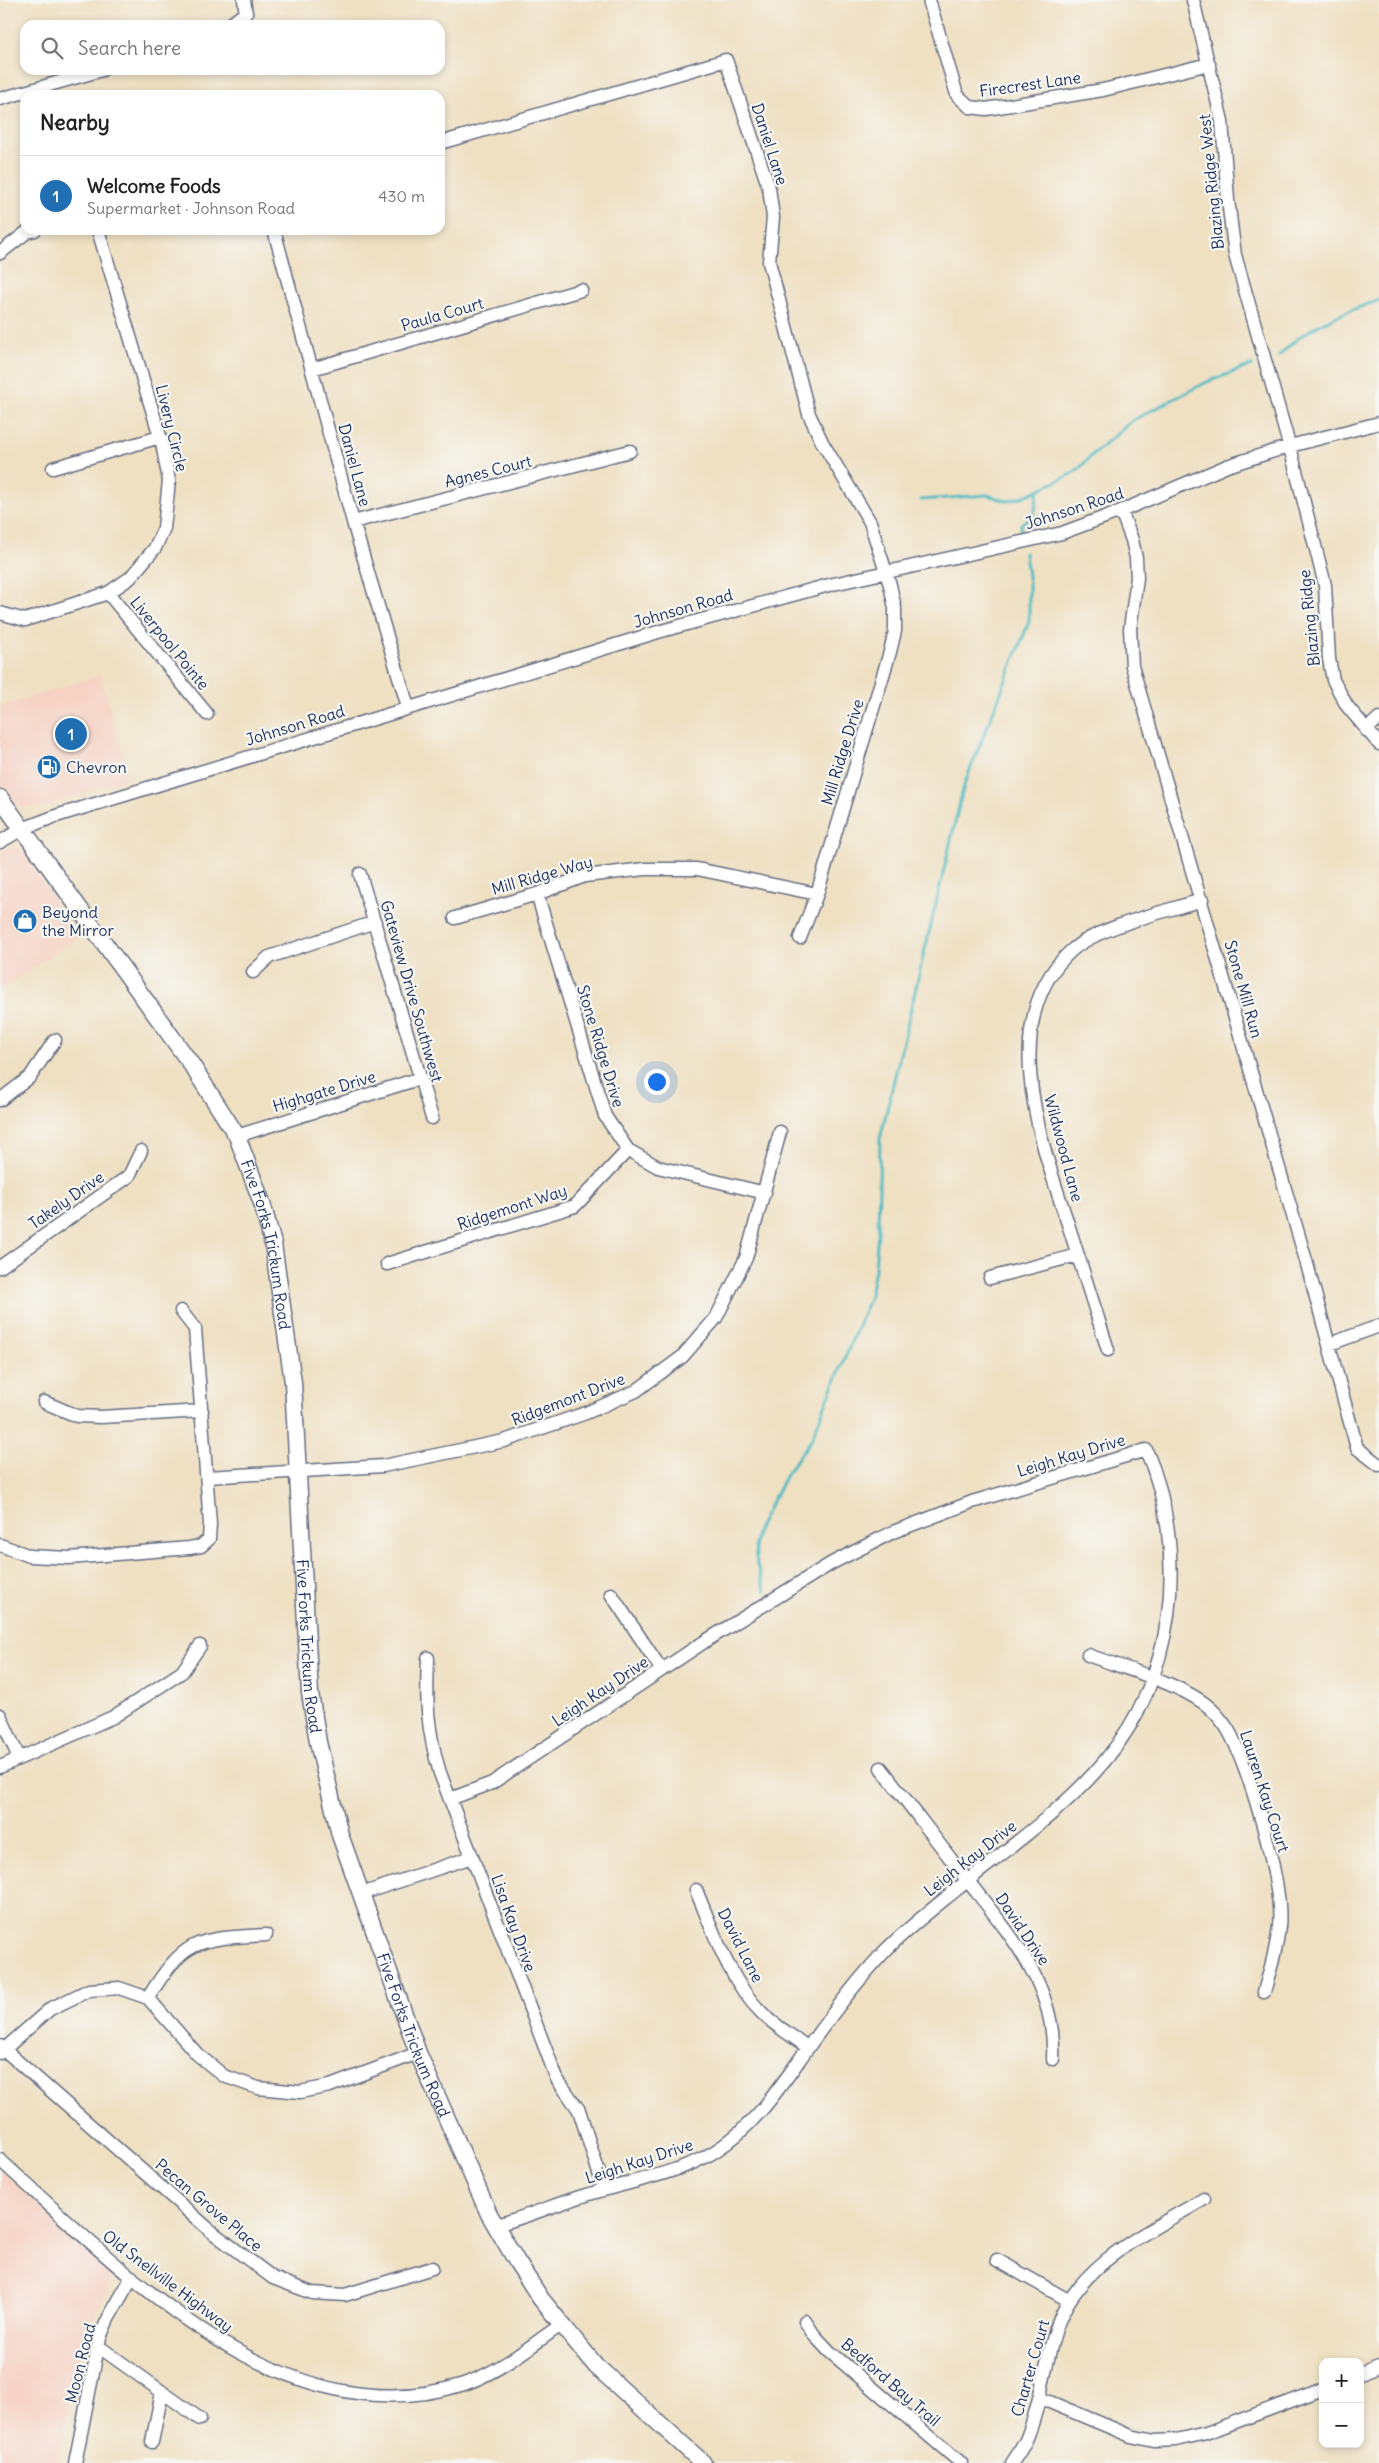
<!DOCTYPE html>
<html lang="en">
<head>
<meta charset="utf-8">
<style>
	:root { --surface:#fff; --page:#f6f6f6; --text:#222; --muted:#767676; --line:#e0e0e0; --accent:#1f6fb2 }
	body { margin:0; font-family:Delius,sans-serif; background:var(--page); color:var(--text) }
	.controls { position:absolute; right:15px; bottom:15px; display:grid; overflow:hidden; border-radius:10px; box-shadow:0 2px 8px #0003 }
	.controls button { width:45px; height:45px; display:grid; place-items:center; padding:0; border:0; border-bottom:1px solid var(--line); background:var(--surface); color:var(--text); font:25px sans-serif }
	.you { position:absolute; left:656px; top:1081px; width:18px; height:18px; margin:-12px; border:4px solid #fff; border-radius:50%; background:#1a73e8; box-shadow:0 0 0 8px #1a73e833 }
	.badge { display:grid; place-items:center; width:32px; height:32px; border-radius:50%; background:var(--accent); color:#fff; font-size:16px; font-weight:700 }
	.pin { position:absolute; translate:-50% -50%; border:2px solid #fff; box-shadow:0 1px 5px #0006 }
	.list { margin:0; padding:0; list-style:none }
	h2 { display:flex; justify-content:space-between; align-items:center; height:65px; margin:0; padding:0 20px; font-size:21px }
	h2 small { font-size:16px; font-weight:400; color:var(--muted) }
	.list li { display:grid; grid-template-columns:32px 1fr auto; gap:15px; align-items:center; box-sizing:border-box; height:80px; padding:0 20px; border-top:1px solid var(--line) }
	.list b { display:block; font-size:19px; white-space:nowrap }
	.list p { margin:0; font-size:16px; white-space:nowrap; color:var(--muted) }
	.list em { font-size:16px; font-style:normal; color:var(--muted) }
	.icon { flex:none; width:28px; height:28px; fill:none; stroke:currentColor; stroke-width:2; stroke-linecap:round; stroke-linejoin:round }
	.map { position:relative; flex:none; width:1379px; height:2463px; overflow:hidden }
	.search { position:absolute; background:var(--surface); box-shadow:0 2px 8px #0003; left:20px; top:20px; width:425px; height:55px; display:flex; align-items:center; gap:12px; box-sizing:border-box; padding:0 18px; border-radius:15px; color:var(--muted); font-size:19px }
	.panel { position:absolute; background:var(--surface); box-shadow:0 2px 8px #0003; left:20px; top:90px; width:425px; height:145px; border-radius:15px }
	.map>svg:first-child { display:block }
</style>
</head>
<body>
<div class="map">
<svg width="1379" height="2463" viewBox="0 0 1379 2463">
	<rect width="100%" height="100%" fill="#f6f6f2"/>
	<filter id="ink" filterUnits="userSpaceOnUse"><feTurbulence type="fractalNoise" baseFrequency=".02" numOctaves="2"/><feDisplacementMap in="SourceGraphic" scale="10" xChannelSelector="R" yChannelSelector="G"/><feConvolveMatrix kernelMatrix="1 2 1 2 8 2 1 2 1" color-interpolation-filters="sRGB"/></filter>
	<filter id="wash" filterUnits="userSpaceOnUse"><feTurbulence type="fractalNoise" baseFrequency=".0096" numOctaves="4" result="noise"/><feDisplacementMap in="SourceGraphic" scale="20" xChannelSelector="R" yChannelSelector="G"/><feGaussianBlur stdDeviation="1.12" result="paint"/><feColorMatrix in="noise" values="0 0 0 0 0 0 0 0 0 0 0 0 0 0 0 0 0 1.4 0 .05"/><feComposite in="paint" operator="in"/></filter>
	<g filter="url(#wash)">
		<rect width="100%" height="100%" fill="#efe0c2"/>
		<!-- built -->
		<path fill="#f6d2c4" d="M100 675 130 778 40 807 23 809 16 805 0 784V707Z
			M13 847 20 849 29 855 40 879 78 937 0 990V853L6 848Z
			M0 2170 111 2271 112 2278 84 2342 56 2463H0Z"/>
		<g fill="none" stroke-linecap="round" stroke-linejoin="round">
			<!-- stream -->
			<path stroke="#4cbac3" stroke-width="3" d="M1279 356C1309 324 1339 315 1379 300
				M921 500 987 495 1007 501 1025 496 1066 477 1080 468 1090 457 1133 420 1207 382 1252 365
				M1021 531V524L1034 515 1038 490
				M765 1591 757 1565 755 1544 758 1528 787 1473 811 1440 869 1299 875 1270 878 1231 880 1139 964 785 1029 622V584L1025 553"/>
		</g>
	</g>
	<g filter="url(#ink)">
		<g fill="none" stroke-linecap="round" stroke-linejoin="round">
			<defs>
				<path id="minor" d="M929 0 957 95 970 107 986 109 1103 90 1209 64
					M1193 0 1222 121 1228 200 1235 255 1292 455 1325 585 1329 659 1333 680 1347 706 1379 744
					M229 25 246 13 244 0
					M0 99 102 70
					M440 143 726 60 769 188 773 217 769 262 809 414 822 442 870 522 890 585 895 608V631L890 652 817 894 800 938
					M274 230 353 522 408 707
					M0 253 27 232 35 230
					M312 369 581 290
					M53 468 160 437
					M1121 511 1132 540 1136 558 1137 578 1130 629 1132 666 1305 1257 1357 1448 1379 1465
					M353 522 630 451
					M108 593 207 714
					M0 613 25 620 108 593 130 578 155 548 164 528 169 481 162 443 98 230
					M1366 730 1379 718
					M0 842 22 829 56 816 658 632 829 585 1062 533 1121 511 1227 466 1290 446 1379 423
					M360 874 432 1118
					M537 894 605 1116 628 1150 658 1167 765 1193
					M455 918 537 894 585 876 645 869H697L817 894
					M253 972 269 957 375 922
					M0 1100 30 1077 55 1040
					M237 1136 421 1078
					M387 1264 575 1206 628 1150
					M0 1267 129 1176 141 1151
					M990 1278 1078 1255
					M1330 1344 1379 1326
					M1108 1350C1095 1309 1082 1268 1069 1227 1042 1145 994 1019 1072 950 1098 927 1167 911 1202 900
					M44 1402 77 1416 101 1417 202 1411
					M208 1477 383 1466 504 1441 586 1413 636 1391 682 1357 716 1318 746 1258 780 1132
					M0 1545 30 1556 69 1558 189 1548 201 1546 209 1539 210 1524 195 1329 181 1311
					M611 1594 661 1669
					M1088 1655C1126 1669 1170 1680 1204 1703 1212 1709 1221 1719 1227 1728 1248 1762 1284 1886 1279 1926 1277 1948 1270 1971 1264 1992
					M428 1658C426 1702 427 1730 440 1773L557 2079 579 2110 604 2189
					M0 1715 19 1758
					M0 1767 113 1717 182 1672 200 1646
					M881 1768C910 1805 938 1843 967 1880 1009 1933 1057 1986 1053 2059
					M450 1799 492 1783 704 1642 832 1563 893 1532 972 1502 1146 1450C1168 1500 1175 1560 1168 1615 1148 1756 1058 1808 956 1890 931 1910 906 1929 884 1952 856 1982 831 2015 807 2049 780 2087 755 2126 714 2152 678 2174 627 2182 586 2195 556 2204 527 2217 496 2225
					M696 1890C713 1930 729 1981 762 2013 775 2026 793 2036 808 2048
					M361 1894 472 1857
					M148 1998C185 1937 199 1939 266 1935
					M0 2046 212 2232 273 2278 312 2293 345 2295 432 2268
					M0 2053 50 2009 89 1990 119 1988 148 1998 197 2054 224 2076 258 2088 300 2092 330 2086 418 2053
					M0 2160C121 2269 283 2442 464 2384 500 2372 530 2346 561 2325
					M997 2260 1068 2300
					M805 2321 814 2335 829 2351 961 2463
					M98 2346 200 2419
					M1360 2374 1379 2367
					M1040 2398 1131 2436 1154 2441 1176 2440 1206 2433 1323 2389
					M152 2442 162 2392
					M75 2463 100 2337 108 2319 132 2277
					M1012 2463C1017 2456 1022 2448 1026 2440 1041 2405 1044 2366 1056 2329 1077 2263 1149 2232 1204 2199"/>
				<g id="major">
					<path id="s1" d="M0 798 191 1064 237 1136 262 1203 273 1244 293 1382 307 1642 310 1693 318 1742 340 1835 418 2053 489 2214 517 2262 541 2299 596 2366 703 2463"/>
				</g>
			</defs>
			<!-- minor casing -->
			<use href="#minor" stroke="#656d81" stroke-width="15"/>
			<!-- major casing -->
			<use href="#major" stroke="#656d81" stroke-width="19"/>
			<!-- minor -->
			<use href="#minor" stroke="#fff" stroke-width="12"/>
			<!-- major -->
			<use href="#major" stroke="#fff" stroke-width="16"/>
		</g>
	</g>
	<!-- icons -->
	<defs>
		<symbol id="fuel-disc" viewBox="-11 -11 22 22"><circle r="9.5" fill="#1f6fb2" stroke="#f6f6f2"/><path d="M-5.5-6h7V0h2V4h1.3V-2.5L3-4.5l.8-.8L6-3V5H2.5V1h-1V6h-7ZM-4.2-4.7v3.2H.2V-4.7Z" fill="#fff"/></symbol>
		<symbol id="shop-disc" viewBox="-11 -11 22 22"><circle r="9.5" fill="#1f6fb2" stroke="#f6f6f2"/><path d="M-5-2.5h2.3a2.7 3.5 0 0 1 5.4 0H5L5.5 6h-11ZM-1.5-2.5h3a1.5 2.3 0 0 0-3 0Z" fill="#fff"/></symbol>
	</defs>
	<g fill-rule="evenodd">
		<use href="#fuel-disc" x="35" y="753" width="28" height="28"/>
		<use href="#shop-disc" x="11" y="907" width="28" height="28"/>
	</g>
	<g text-anchor="middle" stroke-width="4.5" stroke-linejoin="round" paint-order="stroke">
		<!-- street labels -->
		<g font-size="16" fill="#1b2f5e" stroke="#f6f6f2">
			<text transform="translate(1030 84) rotate(-8)" y="6">Firecrest Lane</text>
			<text transform="translate(770 144) rotate(72)" y="6">Daniel Lane</text>
			<text transform="translate(1211 182) rotate(-96)" y="6">Blazing Ridge West</text>
			<text transform="translate(442 314) rotate(-16)" y="6">Paula Court</text>
			<text transform="translate(172 428) rotate(76)" y="6">Livery Circle</text>
			<text transform="translate(355 465) rotate(75)" y="6">Daniel Lane</text>
			<text transform="translate(488 471) rotate(-14)" y="6">Agnes Court</text>
			<text transform="translate(1074 508) rotate(-18)" y="6">Johnson Road</text>
			<text transform="translate(683 608) rotate(-16)" y="6">Johnson Road</text>
			<text transform="translate(1309 618) rotate(-96)" y="6">Blazing Ridge</text>
			<text transform="translate(170 643) rotate(51)" y="6">Liverpool Pointe</text>
			<text transform="translate(295 725) rotate(-17)" y="6">Johnson Road</text>
			<text transform="translate(842 752) rotate(-73)" y="6">Mill Ridge Drive</text>
			<text transform="translate(542 875) rotate(-16)" y="6">Mill Ridge Way</text>
			<text transform="translate(1244 989) rotate(74)" y="6">Stone Mill Run</text>
			<text transform="translate(412 991) rotate(74)" y="6">Gateview Drive Southwest</text>
			<text transform="translate(601 1046) rotate(73)" y="6">Stone Ridge Drive</text>
			<text transform="translate(324 1091) rotate(-17)" y="6">Highgate Drive</text>
			<text transform="translate(1064 1148) rotate(75)" y="6">Wildwood Lane</text>
			<text transform="translate(66 1200) rotate(-35)" y="6">Takely Drive</text>
			<text transform="translate(512 1207) rotate(-18)" y="6">Ridgemont Way</text>
			<text dy="6" stroke="none"><textPath href="#s1" startOffset="526">Five Forks Trickum Road</textPath></text>
			<text transform="translate(568 1399) rotate(-21)" y="6">Ridgemont Drive</text>
			<text transform="translate(1071 1455) rotate(-17)" y="6">Leigh Kay Drive</text>
			<text dy="6" stroke="none"><textPath href="#s1" startOffset="931">Five Forks Trickum Road</textPath></text>
			<text transform="translate(600 1691) rotate(-34)" y="6">Leigh Kay Drive</text>
			<text transform="translate(1265 1791) rotate(72)" y="6">Lauren Kay Court</text>
			<text transform="translate(970 1858) rotate(-38)" y="6">Leigh Kay Drive</text>
			<text transform="translate(514 1923) rotate(70)" y="6">Lisa Kay Drive</text>
			<text transform="translate(1023 1929) rotate(56)" y="6">David Drive</text>
			<text transform="translate(741 1945) rotate(63)" y="6">David Lane</text>
			<text dy="6" stroke="none"><textPath href="#s1" startOffset="1336">Five Forks Trickum Road</textPath></text>
			<text transform="translate(639 2161) rotate(-18)" y="6">Leigh Kay Drive</text>
			<text transform="translate(209 2205) rotate(40)" y="6">Pecan Grove Place</text>
			<text transform="translate(168 2281) rotate(37)" y="6">Old Snellville Highway</text>
			<text transform="translate(80 2363) rotate(-76)" y="6">Moon Road</text>
			<text transform="translate(1030 2368) rotate(-74)" y="6">Charter Court</text>
			<text transform="translate(891 2382) rotate(41)" y="6">Bedford Bay Trail</text>
		</g>
		<!-- poi labels -->
		<g font-size="16" fill="#1b2f5e" stroke="#f6f6f2" text-anchor="start">
			<text x="66" y="773">Chevron</text>
			<text x="42" y="918">Beyond<tspan x="42" dy="18">the Mirror</tspan></text>
		</g>
	</g>
</svg>
<div class="controls">
<button>+</button>
<button>−</button>
</div>
<div class="you"></div>
<div class="pin badge" style="left:71px;top:734px">1</div>
<div class="search"><svg class="icon" aria-label="search" viewBox="0 0 24 24"><circle cx="10" cy="10" r="6"/><path d="M15 15l6 6"/></svg>Search here</div>
<section class="panel">
<h2>Nearby<small></small></h2>
<ul class="list">
<li><span class="badge">1</span><div><b>Welcome Foods</b><p>Supermarket · Johnson Road</p></div><em>430 m</em></li>
</ul>
</section>
</div>
</body>
</html>
